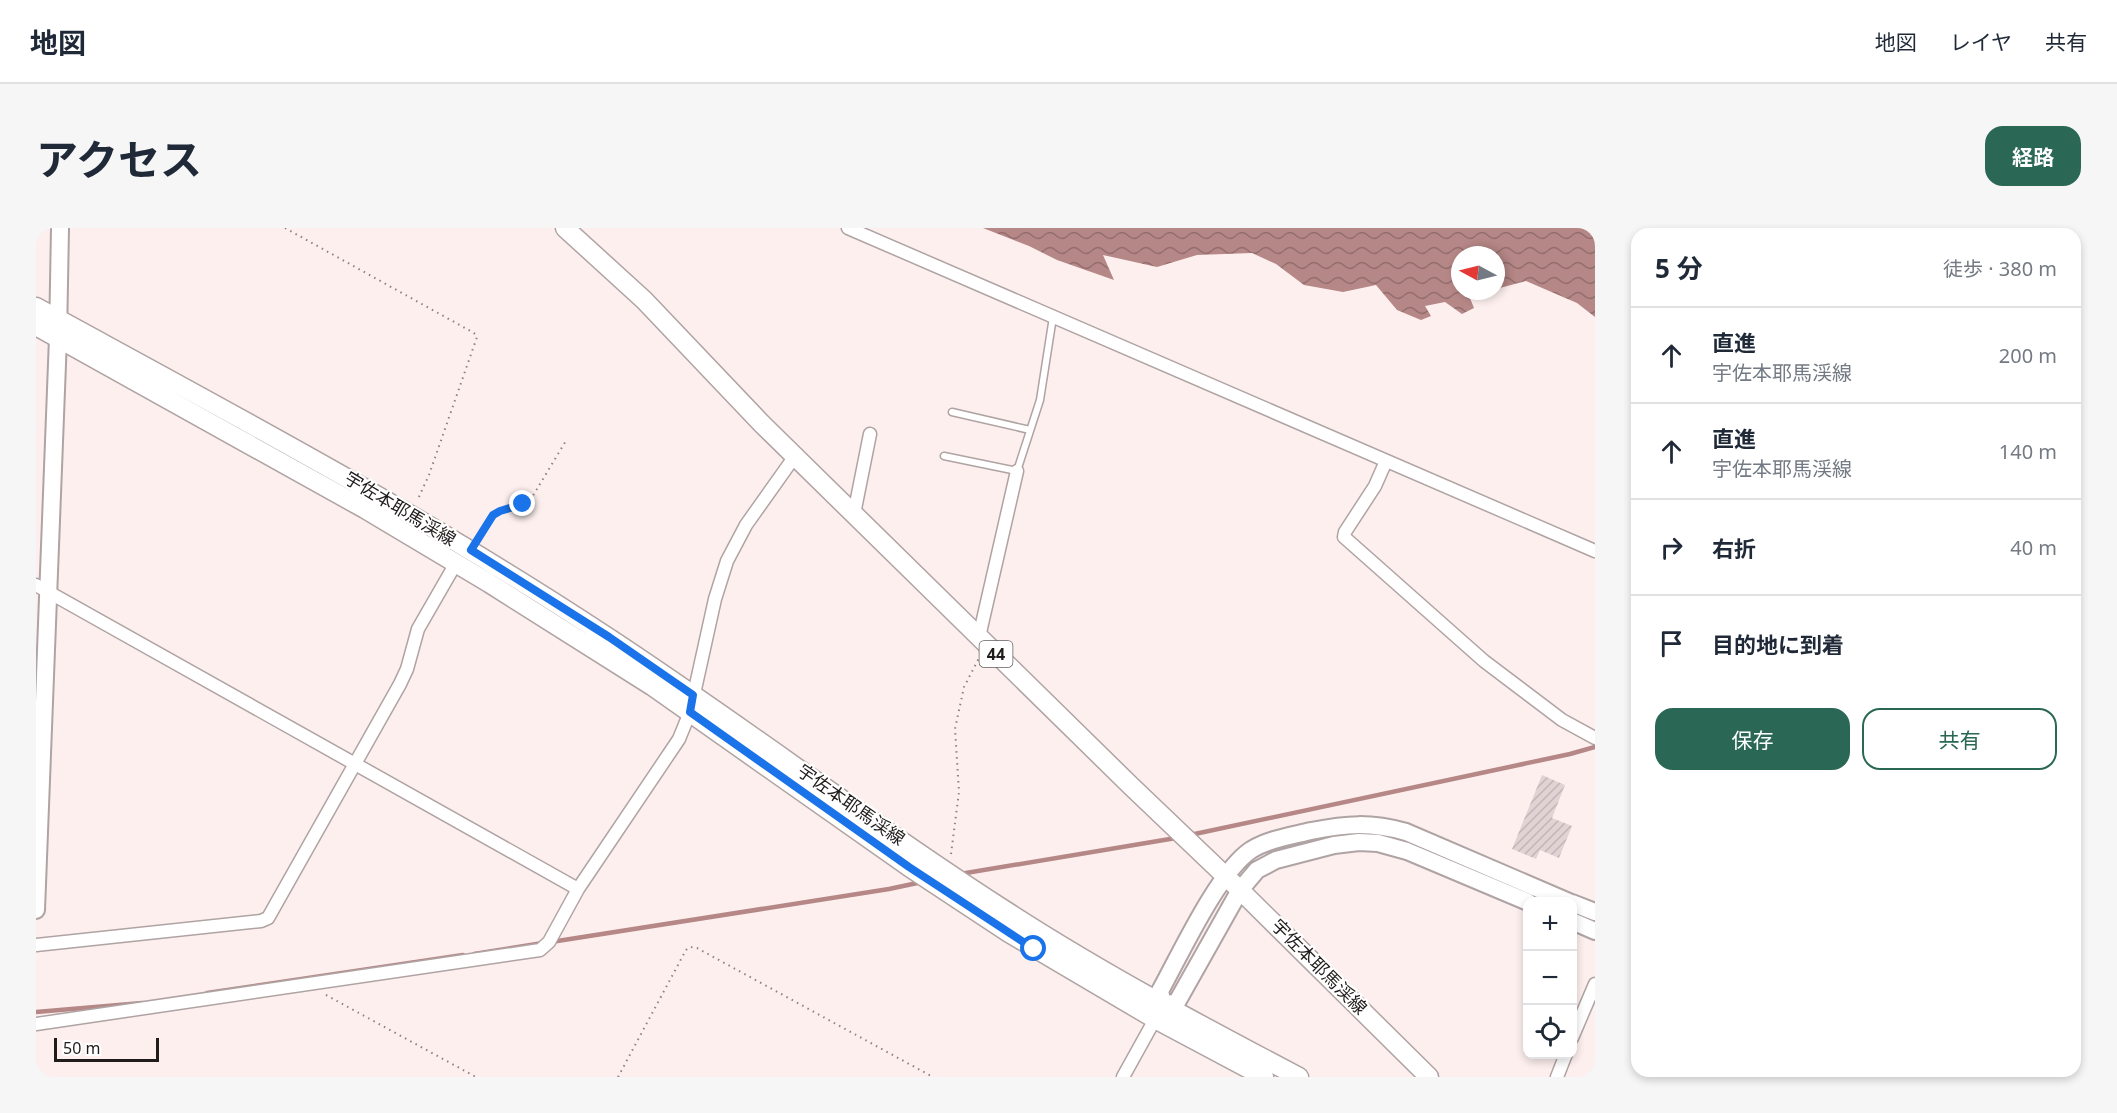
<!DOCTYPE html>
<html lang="ja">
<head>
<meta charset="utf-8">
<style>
	:root { --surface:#fff; --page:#f6f6f7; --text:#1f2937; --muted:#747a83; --line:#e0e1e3; --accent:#2a6855 }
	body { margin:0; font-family:"Noto Sans","Noto Sans JP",sans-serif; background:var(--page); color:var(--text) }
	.controls { position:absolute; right:18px; bottom:18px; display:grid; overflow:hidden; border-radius:12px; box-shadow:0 3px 9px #0003 }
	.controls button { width:54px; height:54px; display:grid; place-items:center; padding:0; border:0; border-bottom:2px solid var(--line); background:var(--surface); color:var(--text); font:30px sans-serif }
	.compass { position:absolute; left:1415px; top:18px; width:54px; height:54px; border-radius:50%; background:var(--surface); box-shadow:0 3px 9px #0003; rotate:277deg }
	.scale { position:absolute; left:18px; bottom:15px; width:105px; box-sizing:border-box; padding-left:6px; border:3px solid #211c1c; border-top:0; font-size:16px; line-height:21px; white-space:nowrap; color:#211c1c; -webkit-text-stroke:4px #fff; paint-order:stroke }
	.stop { position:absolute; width:18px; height:18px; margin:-14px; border:4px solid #1a73e8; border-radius:50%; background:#fff }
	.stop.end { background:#1a73e8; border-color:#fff; box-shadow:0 2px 6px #0008 }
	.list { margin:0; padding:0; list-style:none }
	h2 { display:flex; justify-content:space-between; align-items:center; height:78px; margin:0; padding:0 24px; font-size:26px }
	h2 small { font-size:20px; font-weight:400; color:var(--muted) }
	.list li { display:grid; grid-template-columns:39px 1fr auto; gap:18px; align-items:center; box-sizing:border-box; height:96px; padding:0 24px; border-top:2px solid var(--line) }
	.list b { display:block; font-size:22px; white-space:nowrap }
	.list p { margin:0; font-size:20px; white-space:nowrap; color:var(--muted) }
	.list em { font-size:20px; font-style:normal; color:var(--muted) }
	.actions { display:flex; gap:12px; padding:18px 24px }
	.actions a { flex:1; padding:14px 0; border:2px solid var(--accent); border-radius:18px; text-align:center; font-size:21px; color:var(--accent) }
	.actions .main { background:var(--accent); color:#fff }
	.icon { flex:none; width:33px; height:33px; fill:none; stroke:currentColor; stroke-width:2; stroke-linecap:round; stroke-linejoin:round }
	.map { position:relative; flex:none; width:1559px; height:849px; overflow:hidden; border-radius:18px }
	header { display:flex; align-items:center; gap:36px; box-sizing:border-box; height:84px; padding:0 30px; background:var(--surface); border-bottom:2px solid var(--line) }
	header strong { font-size:28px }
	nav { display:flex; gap:33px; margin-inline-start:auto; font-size:21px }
	.intro { display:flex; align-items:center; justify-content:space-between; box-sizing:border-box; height:144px; padding:0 36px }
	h1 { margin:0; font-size:42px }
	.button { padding:15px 27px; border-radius:18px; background:var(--accent); color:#fff; font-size:21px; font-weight:700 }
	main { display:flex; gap:36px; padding:0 36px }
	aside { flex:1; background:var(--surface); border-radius:18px; box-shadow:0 3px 9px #0003 }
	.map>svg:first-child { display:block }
</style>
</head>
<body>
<header>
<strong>地図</strong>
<nav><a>地図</a><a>レイヤ</a><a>共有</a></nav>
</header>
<div class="intro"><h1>アクセス</h1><a class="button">経路</a></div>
<main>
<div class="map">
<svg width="1559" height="849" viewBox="0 0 1559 849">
	<defs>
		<pattern id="water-waves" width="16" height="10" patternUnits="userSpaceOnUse" patternTransform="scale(1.5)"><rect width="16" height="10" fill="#b58786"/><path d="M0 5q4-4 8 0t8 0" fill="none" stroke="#936e6d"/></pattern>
		<pattern id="building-hatch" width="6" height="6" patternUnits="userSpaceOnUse" patternTransform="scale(1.5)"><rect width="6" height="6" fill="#e1d3d3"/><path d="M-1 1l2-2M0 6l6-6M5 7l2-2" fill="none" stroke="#c1b5b5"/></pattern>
	</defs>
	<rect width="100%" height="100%" fill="#fcefee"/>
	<!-- water -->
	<path fill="url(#water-waves)" d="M947 0H1549L1559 4V89L1541 75 1490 53 1460 61V27H1424V63H1453L1434 70 1438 80 1426 86 1409 74 1389 78 1395 88 1385 92 1361 82 1340 57 1307 64 1268 57 1240 36 1216 25 1161 27 1121 39 1067 27 1078 52 1021 32 993 18Z"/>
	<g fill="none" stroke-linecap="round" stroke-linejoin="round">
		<!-- stream -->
		<path stroke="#b58786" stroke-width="4.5" d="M1154 607 1534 526 1559 519
			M924 646 1140 610
			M515 714 853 661 886 654
			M438 726 507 715
			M171 765 427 727
			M0 784 106 775"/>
	</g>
	<!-- building -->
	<path fill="url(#building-hatch)" d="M1506 547 1529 557 1516 590 1536 598 1523 630 1504 622 1500 631 1476 621Z"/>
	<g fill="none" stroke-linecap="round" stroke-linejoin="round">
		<defs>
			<path id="lane" d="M916 184 994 202
				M908 228 981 243 1004 172 1017 89"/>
			<path id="street" d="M812 0 1559 323
				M1350 233 1339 258 1309 304 1308 309 1448 433 1526 492 1559 510
				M818 286 834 206
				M0 357 542 661
				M943 409 981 243
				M0 717 225 693 232 690 364 456 371 441 382 401 420 335
				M0 796 504 722 513 714 542 661 643 511 654 484 679 371 691 333 710 297 759 228
				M1536 810 1559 756
				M1087 849 1123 784
				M1521 849 1530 826"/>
			<path id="secondary" d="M1492 674 1371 623 1342 615 1323 614 1298 617 1240 632 1221 642 1204 662 1141 774 1127 777 1124 763C1144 727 1182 644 1215 622 1233 611 1255 608 1275 603 1311 596 1334 594 1370 604L1533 674
				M1536 675 1559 684
				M0 682 22 110 24 0
				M1536 693 1559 703"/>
			<path id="primary" d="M529 0 608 72 726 196 1095 558 1204 662 1393 849
				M0 79C194 185 389 288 573 410 710 500 840 600 978 688 1070 747 1166 798 1263 849
				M0 98 329 281 453 355 616 458 873 639 973 705 1119 791 1228 849"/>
		</defs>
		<!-- lane casing -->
		<use href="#lane" stroke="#b0a3a3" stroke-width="9"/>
		<!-- street casing -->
		<use href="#street" stroke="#b0a3a3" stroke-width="15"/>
		<!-- secondary casing -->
		<use href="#secondary" stroke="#b0a3a3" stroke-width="20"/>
		<!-- primary casing -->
		<use href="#primary" stroke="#b0a3a3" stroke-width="21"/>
		<!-- path -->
		<path stroke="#8b8281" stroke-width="2" stroke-dasharray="1.5 4.5" stroke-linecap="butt" d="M249 0 438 105 441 109 393 247 381 273
			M443 309C448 301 454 287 463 283 475 278 483 279 495 271L531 211
			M915 626 923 564 919 501 928 459 943 430
			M290 767 440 849
			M582 849 650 722 654 719 661 720 897 849"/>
		<!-- lane -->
		<use href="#lane" stroke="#fff" stroke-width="6"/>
		<!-- street -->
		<use href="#street" stroke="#fff" stroke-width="12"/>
		<!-- secondary -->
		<use href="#secondary" stroke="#fff" stroke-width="16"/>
		<!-- primary -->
		<use href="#primary" stroke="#fff" stroke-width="18"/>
	</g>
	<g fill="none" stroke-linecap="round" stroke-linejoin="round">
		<!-- route -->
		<path stroke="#1a73e8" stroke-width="8" d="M487 276 464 283 457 287 435 322 573 409 657 467 654 484 873 639 998 721"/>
	</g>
	<g text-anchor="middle" stroke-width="4.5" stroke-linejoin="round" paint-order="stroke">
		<!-- shield labels -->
		<rect fill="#fff" stroke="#646060" stroke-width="1.5" x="943.5" y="413" width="33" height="26" rx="4.5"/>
		<g font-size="16" font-weight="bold" fill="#211c1c">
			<text x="960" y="432">44</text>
		</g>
		<!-- street labels -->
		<g font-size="18" fill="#211c1c" stroke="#fff">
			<text transform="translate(364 281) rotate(31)" y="6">宇佐本耶馬渓線</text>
			<text transform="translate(815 577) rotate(35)" y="6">宇佐本耶馬渓線</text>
			<text transform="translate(1283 739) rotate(45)" y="6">宇佐本耶馬渓線</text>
		</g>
	</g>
</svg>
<div class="controls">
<button>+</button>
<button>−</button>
<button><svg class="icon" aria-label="locate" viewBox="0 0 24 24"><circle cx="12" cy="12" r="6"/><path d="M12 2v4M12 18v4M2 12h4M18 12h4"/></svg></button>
</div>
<svg class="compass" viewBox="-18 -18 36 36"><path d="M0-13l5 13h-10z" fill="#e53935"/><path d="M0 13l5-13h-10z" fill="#747a83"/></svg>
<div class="scale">50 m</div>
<div class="stop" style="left:998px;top:721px"></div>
<div class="stop end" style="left:487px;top:276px"></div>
</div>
<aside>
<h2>5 分<small>徒歩 · 380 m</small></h2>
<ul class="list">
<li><svg class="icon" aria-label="ahead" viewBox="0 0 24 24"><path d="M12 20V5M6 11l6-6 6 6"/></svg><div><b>直進</b><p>宇佐本耶馬渓線</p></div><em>200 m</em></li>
<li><svg class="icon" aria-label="ahead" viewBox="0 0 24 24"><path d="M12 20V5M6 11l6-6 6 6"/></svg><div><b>直進</b><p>宇佐本耶馬渓線</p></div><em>140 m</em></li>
<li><svg class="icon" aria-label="right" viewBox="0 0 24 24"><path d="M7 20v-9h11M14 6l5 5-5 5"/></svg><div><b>右折</b></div><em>40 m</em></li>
<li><svg class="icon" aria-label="arrive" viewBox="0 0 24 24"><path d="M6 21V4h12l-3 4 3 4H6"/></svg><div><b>目的地に到着</b></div></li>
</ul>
<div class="actions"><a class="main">保存</a><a>共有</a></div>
</aside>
</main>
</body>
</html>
